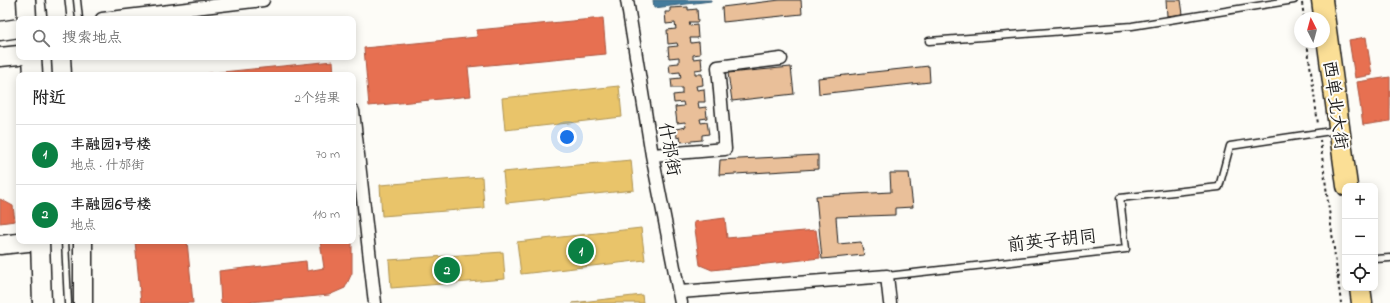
<!DOCTYPE html>
<html lang="zh">
<head>
<meta charset="utf-8">
<style>
	:root { --surface:#fff; --page:#f2f2f2; --text:#222; --muted:#767676; --line:#e0e0e0; --accent:#0b8043 }
	body { margin:0; font-family:"Indie Flower","LXGW WenKai TC",sans-serif; background:var(--page); color:var(--text) }
	.controls { position:absolute; right:12px; bottom:12px; display:grid; overflow:hidden; border-radius:8px; box-shadow:0 2px 10px #0003 }
	.controls button { width:36px; height:36px; display:grid; place-items:center; padding:0; border:0; border-bottom:1px solid var(--line); background:var(--surface); color:var(--text); font:20px sans-serif }
	.compass { position:absolute; left:1294px; top:12px; width:36px; height:36px; border-radius:50%; background:var(--surface); box-shadow:0 2px 10px #0003; rotate:354deg }
	.you { position:absolute; left:567px; top:137px; width:14px; height:14px; margin:-10px; border:3px solid #fff; border-radius:50%; background:#1a73e8; box-shadow:0 0 0 6px #1a73e833 }
	.badge { display:grid; place-items:center; width:26px; height:26px; border-radius:50%; background:var(--accent); color:#fff; font-size:13px; font-weight:700 }
	.pin { position:absolute; translate:-50% -50%; border:2px solid #fff; box-shadow:0 1px 4px #0006 }
	.list { margin:0; padding:0; list-style:none }
	h2 { display:flex; justify-content:space-between; align-items:center; height:52px; margin:0; padding:0 16px; font-size:17px }
	h2 small { font-size:13px; font-weight:400; color:var(--muted) }
	.list li { display:grid; grid-template-columns:26px 1fr auto; gap:12px; align-items:center; box-sizing:border-box; height:60px; padding:0 16px; border-top:1px solid var(--line) }
	.list b { display:block; font-size:15px; white-space:nowrap }
	.list p { margin:0; font-size:13px; white-space:nowrap; color:var(--muted) }
	.list em { font-size:13px; font-style:normal; color:var(--muted) }
	.icon { flex:none; width:22px; height:22px; fill:none; stroke:currentColor; stroke-width:2; stroke-linecap:round; stroke-linejoin:round }
	.map { position:relative; flex:none; width:1390px; height:303px; overflow:hidden }
	.search { position:absolute; background:var(--surface); box-shadow:0 2px 10px #0003; left:16px; top:16px; width:340px; height:44px; display:flex; align-items:center; gap:10px; box-sizing:border-box; padding:0 14px; border-radius:8px; color:var(--muted); font-size:15px }
	.panel { position:absolute; background:var(--surface); box-shadow:0 2px 10px #0003; left:16px; top:72px; width:340px; height:172px; border-radius:8px }
	.map>svg:first-child { display:block }
</style>
</head>
<body>
<div class="map">
<svg width="1390" height="303" viewBox="0 0 1390 303">
	<rect width="100%" height="100%" fill="#fdfcf7"/>
	<filter id="ink" filterUnits="userSpaceOnUse"><feTurbulence type="fractalNoise" baseFrequency=".025" numOctaves="2"/><feDisplacementMap in="SourceGraphic" scale="8" xChannelSelector="R" yChannelSelector="G"/><feConvolveMatrix kernelMatrix="1 2 1 2 8 2 1 2 1" color-interpolation-filters="sRGB"/></filter>
	<g filter="url(#ink)">
		<!-- homes -->
		<path fill="#e9c46a" stroke="#ac9253" d="M619 86 622 117 505 130 502 98Z
			M631 160 634 190 506 203 503 172Z
			M482 177 484 208 382 216 380 185Z
			M641 228 645 260 521 274 517 242Z
			M503 252 505 279 391 288 389 260Z
			M642 295 643 303H572Z"/>
		<!-- shops -->
		<path fill="#e76f51" stroke="#aa5641" d="M603 18 606 54 468 67 471 96 369 106 364 48 477 37V30Z
			M1366 37 1372 75 1355 78 1349 40Z
			M333 61 334 75H192Z
			M1390 77V121L1363 125 1357 82Z
			M0 199 13 206 15 221 0 223Z
			M725 218 727 238 816 230 820 258 712 270 700 265 694 222Z
			M135 241H187L193 303H141Z
			M320 241H352V273L345 288 329 295 239 303H221L219 271 306 261 307 271 324 268Z"/>
		<!-- public -->
		<path fill="#457b9d" stroke="#395e76" d="M653 0H711V1L654 8Z"/>
		<!-- building -->
		<path fill="#e9bf99" stroke="#1c1c1c" d="M780 0H801L802 14 723 22 722 7Z
			M1166 0H1181L1183 14 1167 16Z
			M688 7V10L697 9 698 22H689L690 26 697 25 698 38H690L691 43 699 42 700 54 693 55V59L701 58 702 69 695 70V74H702L703 85 696 86 697 90 704 89 705 102H698L699 108 706 107 707 118 700 119 701 123 707 122 709 134 702 135V140L681 142 680 137 677 138 676 129 686 127 685 122 677 123 675 107 684 106 683 102 674 103 673 95 682 94V88H672L671 79 681 78 680 72 670 73 669 64 679 63V57L669 58 668 47 678 46 677 43 668 44 667 30 676 29 675 23 666 24 665 12H670V8Z
			M929 66 930 82 819 94 818 78Z
			M791 67 794 94 732 101 728 73Z
			M818 155V169L719 175 720 160Z
			M890 173H909L913 207 895 208V215L836 217 838 244 861 242 864 255 822 259 816 196 891 192Z"/>
		<g fill="none" stroke-linecap="round" stroke-linejoin="round">
			<defs>
				<path id="lane" d="M77 0 79 19
					M929 41 1132 26 1294 0
					M65 241 68 303
					M1375 259 1390 258
					M887 276 1126 249 1120 198 1219 187 1230 146 1338 130"/>
				<path id="street" d="M627 0 652 155 681 303
					M102 19 263 0
					M353 111 375 303
					M652 155 725 149 718 67 781 59
					M680 292 887 276 890 303"/>
				<path id="secondary" d="M26 0 27 19
					M55 0 57 19
					M0 31 19 28
					M0 57 19 55
					M32 57 33 75
					M61 57 62 75
					M40 241 42 303
					M83 241V303
					M0 245 37 241"/>
				<path id="primary" d="M1322 0 1347 186
					M1360 288 1362 303"/>
			</defs>
			<!-- lane casing -->
			<use href="#lane" stroke="#1c1c1c" stroke-width="9"/>
			<!-- street casing -->
			<use href="#street" stroke="#1c1c1c" stroke-width="15"/>
			<!-- secondary casing -->
			<use href="#secondary" stroke="#1c1c1c" stroke-width="21"/>
			<!-- primary casing -->
			<use href="#primary" stroke="#1c1c1c" stroke-width="23"/>
			<!-- path -->
			<path stroke="#1c1c1c" stroke-width="2" stroke-dasharray="3 3" stroke-linecap="butt" d="M1302 3 1304 18
				M1307 42 1318 124
				M1320 140 1341 303
				M1337 277 1345 276"/>
			<!-- lane -->
			<use href="#lane" stroke="#fdfcf7" stroke-width="6"/>
			<!-- street -->
			<use href="#street" stroke="#fdfcf7" stroke-width="12"/>
			<!-- secondary -->
			<use href="#secondary" stroke="#fdfcf7" stroke-width="18"/>
			<!-- primary -->
			<use href="#primary" stroke="#fbdf96" stroke-width="20"/>
		</g>
	</g>
	<g text-anchor="middle" stroke-width="4" stroke-linejoin="round" paint-order="stroke">
		<!-- street labels -->
		<g font-size="18" fill="#1c1c1c" stroke="#fdfcf7">
			<text transform="translate(1336 105) rotate(82)" y="6">西单北大街</text>
			<text transform="translate(670 149) rotate(80)" y="6">什邡街</text>
			<text transform="translate(1052 240) rotate(-6)" y="6">前英子胡同</text>
		</g>
	</g>
</svg>
<div class="controls">
<button>+</button>
<button>−</button>
<button><svg class="icon" aria-label="locate" viewBox="0 0 24 24"><circle cx="12" cy="12" r="6"/><path d="M12 2v4M12 18v4M2 12h4M18 12h4"/></svg></button>
</div>
<svg class="compass" viewBox="-18 -18 36 36"><path d="M0-13l5 13h-10z" fill="#e53935"/><path d="M0 13l5-13h-10z" fill="#767676"/></svg>
<div class="you"></div>
<div class="pin badge" style="left:581px;top:251px">1</div>
<div class="pin badge" style="left:447px;top:270px">2</div>
<div class="search"><svg class="icon" aria-label="search" viewBox="0 0 24 24"><circle cx="10" cy="10" r="6"/><path d="M15 15l6 6"/></svg>搜索地点</div>
<section class="panel">
<h2>附近<small>2个结果</small></h2>
<ul class="list">
<li><span class="badge">1</span><div><b>丰融园7号楼</b><p>地点 · 什邡街</p></div><em>70 m</em></li>
<li><span class="badge">2</span><div><b>丰融园6号楼</b><p>地点</p></div><em>110 m</em></li>
</ul>
</section>
</div>
</body>
</html>
